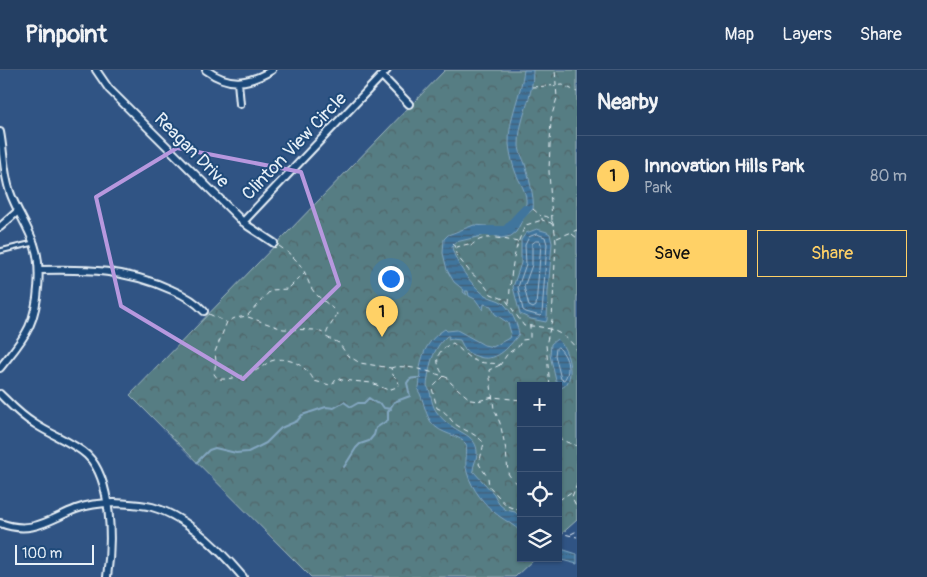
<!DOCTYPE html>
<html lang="en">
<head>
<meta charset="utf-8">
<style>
	:root { --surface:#243f63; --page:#2c4669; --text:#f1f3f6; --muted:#a3afbe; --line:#415878; --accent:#ffd166 }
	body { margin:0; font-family:Pangolin,sans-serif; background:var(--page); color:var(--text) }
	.controls { position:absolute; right:15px; bottom:15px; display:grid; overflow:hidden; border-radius:0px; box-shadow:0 1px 4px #0004 }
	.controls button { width:45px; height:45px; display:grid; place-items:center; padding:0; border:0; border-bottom:1px solid var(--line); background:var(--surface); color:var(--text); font:25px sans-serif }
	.scale { position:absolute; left:15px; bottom:12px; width:79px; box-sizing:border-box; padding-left:5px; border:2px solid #e8f1f8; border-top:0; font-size:14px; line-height:18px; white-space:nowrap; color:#e8f1f8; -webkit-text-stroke:4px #1f4a7a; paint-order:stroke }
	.you { position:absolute; left:390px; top:208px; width:18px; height:18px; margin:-12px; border:4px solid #fff; border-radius:50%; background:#1a73e8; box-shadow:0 0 0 8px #1a73e833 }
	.badge { display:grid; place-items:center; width:32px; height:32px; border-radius:50%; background:var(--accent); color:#111; font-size:16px; font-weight:700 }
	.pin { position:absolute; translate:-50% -41px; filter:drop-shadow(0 1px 2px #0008) }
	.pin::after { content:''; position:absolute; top:26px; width:18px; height:15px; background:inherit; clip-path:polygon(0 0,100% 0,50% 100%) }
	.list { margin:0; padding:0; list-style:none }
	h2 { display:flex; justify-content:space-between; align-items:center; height:65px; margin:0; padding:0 20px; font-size:21px }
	h2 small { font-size:16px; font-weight:400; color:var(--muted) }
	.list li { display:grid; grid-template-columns:32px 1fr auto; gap:15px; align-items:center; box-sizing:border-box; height:80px; padding:0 20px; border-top:1px solid var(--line) }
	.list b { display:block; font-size:19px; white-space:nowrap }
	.list p { margin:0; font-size:16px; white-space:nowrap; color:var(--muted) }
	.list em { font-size:16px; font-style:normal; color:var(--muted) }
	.actions { display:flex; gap:10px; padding:15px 20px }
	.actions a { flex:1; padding:11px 0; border:1px solid var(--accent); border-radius:0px; text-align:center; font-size:18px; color:var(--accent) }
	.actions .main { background:var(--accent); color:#111 }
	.icon { flex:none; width:28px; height:28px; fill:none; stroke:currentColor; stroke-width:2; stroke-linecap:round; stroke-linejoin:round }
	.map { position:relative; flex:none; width:577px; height:507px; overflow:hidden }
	header { display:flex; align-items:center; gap:30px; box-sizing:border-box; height:70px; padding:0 25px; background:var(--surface); border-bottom:1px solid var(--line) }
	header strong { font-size:24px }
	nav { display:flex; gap:28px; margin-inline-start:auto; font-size:18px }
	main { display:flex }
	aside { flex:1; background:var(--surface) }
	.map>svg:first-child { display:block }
</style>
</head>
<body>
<header>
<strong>Pinpoint</strong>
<nav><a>Map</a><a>Layers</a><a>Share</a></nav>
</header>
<main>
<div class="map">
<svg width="577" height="507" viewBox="0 0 577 507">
	<defs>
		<pattern id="park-crowns" width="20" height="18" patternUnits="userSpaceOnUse" patternTransform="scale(1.25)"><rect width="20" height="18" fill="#577d83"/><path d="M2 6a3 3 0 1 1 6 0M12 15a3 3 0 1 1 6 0" fill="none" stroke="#4f6569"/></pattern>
		<pattern id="water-rules" width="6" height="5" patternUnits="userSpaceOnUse" patternTransform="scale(1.25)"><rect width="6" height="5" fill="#40759d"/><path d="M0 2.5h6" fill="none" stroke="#435e74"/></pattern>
	</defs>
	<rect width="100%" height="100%" fill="#305484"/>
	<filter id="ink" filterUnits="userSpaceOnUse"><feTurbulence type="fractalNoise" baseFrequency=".02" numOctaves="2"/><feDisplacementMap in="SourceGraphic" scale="10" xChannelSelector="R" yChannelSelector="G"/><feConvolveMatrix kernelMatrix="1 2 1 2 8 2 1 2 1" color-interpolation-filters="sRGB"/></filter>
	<g filter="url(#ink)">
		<!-- park -->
		<path fill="url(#park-crowns)" stroke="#a0b7be" d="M445 0H577V450L558 467V316H521V488H535L515 507H311L130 325Z"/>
		<!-- water -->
		<path fill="url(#water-rules)" stroke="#83a7c1" d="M524 0H533C534 27 518 49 519 75 519 82 523 88 525 94 528 105 535 128 533 139L524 147 516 162 511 166 501 168 490 164 456 172 452 177C455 193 472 216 485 225 491 229 498 229 503 233 511 240 518 255 519 264 508 278 496 294 476 286 473 285 468 283 465 280 463 277 462 273 460 270L452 269 448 270 449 266H447C432 279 429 297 427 316 432 322 430 332 436 341 440 347 446 353 453 357 465 365 478 368 477 385 476 391 473 395 473 401L494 424 499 434 506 440 515 442 521 447V462C514 455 506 451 499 446 485 436 471 418 467 402 464 392 468 384 466 374 459 364 440 365 431 352 424 341 424 330 418 320 421 313 419 307 420 299 422 281 430 268 445 259L447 261 457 260 484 275 493 277 509 268 511 263 508 253 495 244 491 236 484 234 483 240 475 229 469 226 468 221H465L467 225 463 222 464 220 454 212 447 200 443 183 444 169 448 165 474 155 487 156C492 162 494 163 501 160 517 154 517 147 526 134 527 124 522 116 518 108 513 98 510 84 509 74 508 49 521 25 524 0Z
			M537 159 547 162 550 164 552 173 548 221 547 250 546 252 531 249 520 244 513 217 521 193V170L526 163Z
			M557 269C570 279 577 315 560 318L557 315 550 285 551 274Z
			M558 478 577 484V494L554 488H558Z"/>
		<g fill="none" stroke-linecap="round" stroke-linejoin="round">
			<!-- shore -->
			<path stroke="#a5bfd4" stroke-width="1" d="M537 164 545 167 547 174 542 244 540 246 526 242 523 240 518 217 526 194 525 175 529 167Z
				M536 171H540L541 174 536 236 533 238 529 236 524 217 532 195V174Z
				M558 277C567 285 572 300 564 310L561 309 555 285 556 279Z"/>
			<!-- stream -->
			<path stroke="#83a7c1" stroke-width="2" d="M197 392 209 380 215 378 236 383 248 382 266 373 281 358 297 351 302 345 326 337 334 338 344 332 351 337 358 333H364L369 328 376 333 381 334 384 338 391 339
				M344 397 356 378 360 374 369 371 374 365 376 358 388 350V342L394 332 410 326 407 313C410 307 414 308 420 308"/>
			<!-- river -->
			<path stroke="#40759d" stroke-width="10" d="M476 161H506L525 140"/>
			<defs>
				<path id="service" d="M0 181 33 173"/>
				<path id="minor" d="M96 0 109 19 240 149 248 156 274 173
					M206 0C229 17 249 14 272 0
					M382 6 409 34
					M238 12 240 34
					M0 62C4 82 3 102 10 122 16 140 28 156 34 174 42 196 39 235 29 257 22 272 10 285 0 298
					M243 152 387 0
					M0 157 18 141
					M39 200C87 199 127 199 172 220 184 225 195 231 204 241
					M0 324C11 335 21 346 35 354 51 365 73 372 87 385 113 410 112 474 107 507
					M0 453C32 465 48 450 76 439 89 434 101 433 114 433 127 434 139 434 152 437 186 446 221 481 243 507"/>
			</defs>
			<!-- service casing -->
			<use href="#service" stroke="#e8f1f8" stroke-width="7"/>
			<!-- minor casing -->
			<use href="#minor" stroke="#e8f1f8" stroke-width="10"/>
			<!-- path -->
			<path stroke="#e8f1f8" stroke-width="1" stroke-dasharray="5 4" stroke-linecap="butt" d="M532 17 563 15 577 22
				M533 139 541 146
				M552 150 549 101 551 48 557 28 555 0
				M572 164 577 168
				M557 168 577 160
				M518 172C501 169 483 162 470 177L468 174 457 177 455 181 457 186 471 203 482 212 491 224 506 230 524 256C545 255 566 262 577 280
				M453 173 455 178
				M279 176C289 183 297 189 304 201 307 206 308 213 312 219 318 229 330 233 337 244 334 252 326 259 326 267L339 273 347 285 360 293 391 298 393 305 397 309 399 314 397 317 388 320 372 313 342 310 337 308 333 314 330 315 314 311C308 296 287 285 271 291 265 294 260 299 253 302 243 306 229 310 218 309L214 304 216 292 215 282 227 252 235 248 247 246 271 220 288 219 305 202
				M509 233C511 206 512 180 526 155L542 150
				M209 244 226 252
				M248 247 283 259 315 260 326 264
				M500 295 489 300 494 339 500 353 506 380 508 403C511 410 518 411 520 419 521 426 517 432 521 439
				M391 298C403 293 436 303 448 308L451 313 471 330 478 331 493 327 521 330
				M550 316 546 275 552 250 556 173C555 162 555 145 542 146V150L551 153 554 157
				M558 367 564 371 577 376
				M577 413 572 427 577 438
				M559 430 573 421
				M521 441 507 436 489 416 488 408 479 394 484 373C476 364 468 362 458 356 448 350 450 343 437 338L432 318 444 306C434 291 435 281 453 273 462 280 468 290 480 292 486 294 494 292 500 295L508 283 518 277 522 270 530 269V255
				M558 461 564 464 577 467
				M571 464 577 461"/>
			<!-- service -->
			<use href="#service" stroke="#1f4a7a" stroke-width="3"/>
			<!-- minor -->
			<use href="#minor" stroke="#1f4a7a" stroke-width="6"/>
		</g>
	</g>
	<!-- marked area -->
	<path fill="none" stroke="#b798de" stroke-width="4" stroke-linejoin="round" d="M177 78 301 102 339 215 243 309 121 236 96 127Z"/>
	<g text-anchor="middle" stroke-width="4" stroke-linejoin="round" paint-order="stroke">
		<!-- street labels -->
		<g font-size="18" fill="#e8f1f8" stroke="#1f4a7a">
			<text transform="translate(294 76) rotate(-46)" y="6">Clinton View Circle</text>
			<text transform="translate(192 80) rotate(45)" y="6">Reagan Drive</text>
		</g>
	</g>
</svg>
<div class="controls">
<button>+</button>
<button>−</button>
<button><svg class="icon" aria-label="locate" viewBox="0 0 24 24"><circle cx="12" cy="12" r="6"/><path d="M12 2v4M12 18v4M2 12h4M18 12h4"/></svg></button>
<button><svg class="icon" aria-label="layers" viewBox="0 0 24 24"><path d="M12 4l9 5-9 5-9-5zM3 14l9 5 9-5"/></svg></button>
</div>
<div class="scale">100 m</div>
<div class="you"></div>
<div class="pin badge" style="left:382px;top:267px">1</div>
</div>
<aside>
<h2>Nearby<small></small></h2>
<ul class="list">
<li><span class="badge">1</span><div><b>Innovation Hills Park</b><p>Park</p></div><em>80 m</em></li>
</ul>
<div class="actions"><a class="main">Save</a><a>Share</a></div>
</aside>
</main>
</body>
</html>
